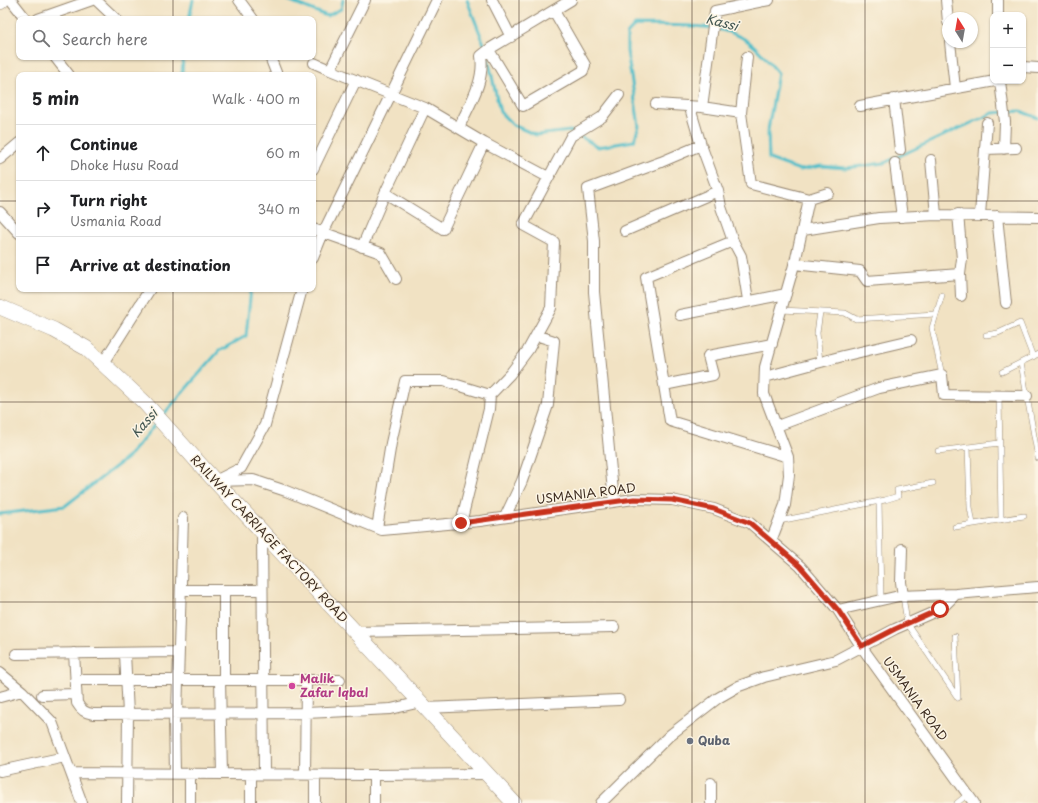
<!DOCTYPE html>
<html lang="en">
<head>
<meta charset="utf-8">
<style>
	:root { --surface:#fff; --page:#f6f6f6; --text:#202124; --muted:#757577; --line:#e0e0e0 }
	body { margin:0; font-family:"Playpen Sans",sans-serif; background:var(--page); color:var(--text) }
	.controls { position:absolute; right:12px; top:12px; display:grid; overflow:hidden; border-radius:8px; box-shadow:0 1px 3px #0004 }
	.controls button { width:36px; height:36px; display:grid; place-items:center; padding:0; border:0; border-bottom:1px solid var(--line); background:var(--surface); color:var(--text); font:20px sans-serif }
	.compass { position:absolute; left:942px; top:12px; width:36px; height:36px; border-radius:50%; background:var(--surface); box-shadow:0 1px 3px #0004; rotate:349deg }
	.stop { position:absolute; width:12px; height:12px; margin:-9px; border:3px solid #c8321e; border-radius:50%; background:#fff }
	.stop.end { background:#c8321e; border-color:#fff; box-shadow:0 1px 4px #0008 }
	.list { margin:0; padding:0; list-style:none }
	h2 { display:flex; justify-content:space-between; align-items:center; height:52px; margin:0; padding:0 16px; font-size:17px }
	h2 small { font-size:13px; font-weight:400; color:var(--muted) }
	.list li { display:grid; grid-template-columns:26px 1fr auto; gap:12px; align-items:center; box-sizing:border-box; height:56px; padding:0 16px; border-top:1px solid var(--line) }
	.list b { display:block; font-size:15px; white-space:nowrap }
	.list p { margin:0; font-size:13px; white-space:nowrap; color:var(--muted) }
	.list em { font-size:13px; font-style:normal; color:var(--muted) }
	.icon { flex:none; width:22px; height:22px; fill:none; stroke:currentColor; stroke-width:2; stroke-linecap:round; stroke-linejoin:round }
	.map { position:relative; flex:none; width:1038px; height:803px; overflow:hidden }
	.search { position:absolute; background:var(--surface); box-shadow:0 1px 3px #0004; left:16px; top:16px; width:300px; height:44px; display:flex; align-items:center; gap:10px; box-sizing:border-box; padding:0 14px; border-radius:8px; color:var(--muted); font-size:15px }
	.panel { position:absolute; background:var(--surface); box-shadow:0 1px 3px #0004; left:16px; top:72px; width:300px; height:220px; border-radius:8px }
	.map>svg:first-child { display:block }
</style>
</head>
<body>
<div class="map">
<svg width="1038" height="803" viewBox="0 0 1038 803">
	<rect width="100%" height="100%" fill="#fcf5e5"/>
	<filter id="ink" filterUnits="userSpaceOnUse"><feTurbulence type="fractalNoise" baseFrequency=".025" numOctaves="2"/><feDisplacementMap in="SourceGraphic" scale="8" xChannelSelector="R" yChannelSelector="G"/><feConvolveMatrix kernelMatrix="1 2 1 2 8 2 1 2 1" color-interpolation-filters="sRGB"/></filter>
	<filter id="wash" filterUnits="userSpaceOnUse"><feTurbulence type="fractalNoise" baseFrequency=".012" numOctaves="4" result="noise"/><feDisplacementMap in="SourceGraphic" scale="16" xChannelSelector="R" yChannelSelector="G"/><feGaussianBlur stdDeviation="0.9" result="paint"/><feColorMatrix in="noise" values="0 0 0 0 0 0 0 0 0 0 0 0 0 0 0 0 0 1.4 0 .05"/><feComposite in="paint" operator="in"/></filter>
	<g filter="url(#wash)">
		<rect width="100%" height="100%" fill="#f1e2c3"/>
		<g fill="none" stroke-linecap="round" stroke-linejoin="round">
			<!-- stream -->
			<path stroke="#51bec9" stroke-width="3" d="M288 0 327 16 341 9 343 0
				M467 0 486 49
				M189 19 193 0
				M487 54 500 112 513 125 536 135 570 131 573 132
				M182 75 183 57
				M578 135 598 147 634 141 639 126 627 51V34L635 25C668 26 720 21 749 42 760 50 769 62 778 73L768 130 769 159 800 170 821 166 846 168 884 163 993 113 1020 111 1038 118
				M163 415 219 351 246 336 251 289
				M0 514 65 506 127 458 157 422"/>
		</g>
	</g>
	<g filter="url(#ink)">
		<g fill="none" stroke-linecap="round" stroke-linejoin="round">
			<defs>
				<path id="service" d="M942 295 932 328 942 375
					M781 310 845 313 856 319 935 314
					M820 312 817 333 820 362
					M986 335 998 333 1020 323 1033 357
					M1021 363 1038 458
					M1002 372 1038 354
					M999 395 1001 520
					M968 447 970 507 973 524
					M938 451 999 443
					M879 501 881 600
					M779 521 885 500 898 496 897 490 933 483
					M955 527 1024 516
					M903 596 907 623 958 698 955 636
					M957 803 968 794"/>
				<path id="minor" d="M11 0 26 19
					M96 0 116 19
					M239 0 253 19
					M365 0 330 70 425 108 484 143 443 229 385 193 425 108
					M492 0 511 37
					M946 0 948 22
					M998 15V0
					M38 19 92 0
					M950 42 955 88
					M489 50 523 106 583 71 585 65 554 11
					M55 57 69 75
					M270 57 277 75
					M747 57 741 113 751 184 809 199 828 193
					M314 63 330 70
					M1023 67 1038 68
					M1000 81 1005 122 1004 149
					M894 99 900 150
					M656 104 702 107 741 113
					M860 106 995 81
					M702 107 715 11 769 0
					M690 108 701 145 718 191 721 207 733 241 741 256 748 300
					M459 127C469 105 485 82 481 56L491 48 571 0
					M484 143 548 177
					M985 149 1016 148
					M0 159 19 143
					M931 160 936 215
					M895 163 902 217
					M313 169 356 80
					M0 212 19 233
					M958 214 962 259 960 274 961 296
					M980 215 987 123
					M997 216 1006 303
					M313 229 381 253 396 279
					M803 230 879 218 936 215 1038 217
					M625 231 718 191
					M733 241 646 277 670 421 788 457
					M362 247 385 193
					M313 258 323 233 437 0
					M794 264 860 271 867 281 960 274
					M680 315 786 294
					M103 363 150 289
					M765 377 843 356 911 340
					M664 385 713 375 708 356 772 344
					M490 395 510 374 528 350 551 308 554 242 523 225 571 136 602 117 619 95
					M777 426 879 388 942 375 944 395 1027 396
					M219 479 241 468 265 425 302 289
					M215 481 253 480 286 491 382 530 480 521 634 499 672 500 714 509 750 523 800 566 838 610 861 646 974 803
					M614 502 594 292V241L588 189 661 162 701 145
					M505 517 522 481 548 405 554 341 536 335
					M377 528 391 443 405 381H444L490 395 489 409 461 523
					M262 532 264 774
					M771 541 785 505 789 475 788 457 764 394 765 367 796 258 809 199
					M902 549 901 582 903 596
					M181 590H262
					M224 590V680
					M838 610 899 596 956 594
					M355 632 614 627
					M74 653 77 703C81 710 85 713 93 714L306 713 391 709 421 702
					M125 653 128 714 127 803
					M16 654 178 652
					M0 673 22 691 52 722 82 803
					M75 680H340
					M220 680 222 774
					M42 695 76 694
					M0 697 22 691
					M426 708 619 700
					M174 714 175 773
					M177 714 183 518
					M0 771 65 757
					M71 773 374 775 488 774
					M251 774V803
					M305 775 306 680
					M315 775V803
					M374 775V803
					M711 783V803
					M190 803V774
					M601 803 670 735 718 698 739 686 764 677 836 660 895 629 941 609 956 594 1038 587"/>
				<path id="secondary" d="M0 307 54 330 86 348 144 402 215 481 514 803"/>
				<path id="trunk" d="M0 1 1 0"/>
			</defs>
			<!-- service casing -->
			<use href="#service" stroke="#968670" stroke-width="6"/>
			<!-- minor casing -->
			<use href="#minor" stroke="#968670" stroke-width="12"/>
			<!-- secondary casing -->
			<use href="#secondary" stroke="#968670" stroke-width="16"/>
			<!-- trunk casing -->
			<use href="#trunk" stroke="#968670" stroke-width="18"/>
			<!-- service -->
			<use href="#service" stroke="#fff" stroke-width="5"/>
			<!-- minor -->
			<use href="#minor" stroke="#fff" stroke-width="10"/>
			<!-- secondary -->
			<use href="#secondary" stroke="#fff" stroke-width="15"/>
			<!-- trunk -->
			<use href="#trunk" stroke="#fff" stroke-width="17"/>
		</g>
	</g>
	<g fill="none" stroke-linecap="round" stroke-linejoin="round" filter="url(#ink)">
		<!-- route -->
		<path stroke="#c8321e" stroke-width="5" d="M461 523 634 499 672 500 714 509 750 523 800 566 838 610 862 646 895 629 940 609"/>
	</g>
	<!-- grid -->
	<path fill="none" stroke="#3b2a1e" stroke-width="1" stroke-opacity="0.55" d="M173 0V19M346 0V803M519 0V803M692 0V803M865 0V803M173 57V75M0 201H19M313 201H1038M173 289V803M0 402H1038M0 602H1038"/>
	<!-- markers -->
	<circle fill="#d1479c" stroke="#fcf5e5" stroke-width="1.5" cx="292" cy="686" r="4"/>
	<circle fill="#6b7280" stroke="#fcf5e5" stroke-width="1.5" cx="690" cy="741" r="4"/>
	<g text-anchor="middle" stroke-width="3" stroke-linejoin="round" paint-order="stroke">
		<!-- street labels -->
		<g font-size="12" fill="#3b2a1e" stroke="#fcf5e5">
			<text transform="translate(586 494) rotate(-7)" y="4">USMANIA ROAD</text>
			<text transform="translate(269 539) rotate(47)" y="4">RAILWAY CARRIAGE FACTORY ROAD</text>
			<text transform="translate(915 699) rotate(54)" y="4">USMANIA ROAD</text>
		</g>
		<!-- hotel labels -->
		<g font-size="12" font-weight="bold" fill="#b23c85" stroke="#fcf5e5" text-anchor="start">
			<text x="300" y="683">Malik<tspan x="300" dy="14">Zafar Iqbal</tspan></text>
		</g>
		<!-- worship labels -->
		<g font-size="12" font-weight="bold" fill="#5b616d" stroke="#fcf5e5" text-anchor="start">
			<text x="698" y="745">Quba</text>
		</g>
		<!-- water labels -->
		<g font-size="13" font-style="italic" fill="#425651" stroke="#fcf5e5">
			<text transform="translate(722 22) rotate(14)" y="5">Kassi</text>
			<text transform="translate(144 423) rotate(-49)" y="5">Kassi</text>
		</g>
	</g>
</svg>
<div class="controls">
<button>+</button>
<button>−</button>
</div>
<svg class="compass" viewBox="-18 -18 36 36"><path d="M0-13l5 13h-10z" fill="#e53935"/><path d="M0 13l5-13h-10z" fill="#757577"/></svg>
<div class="stop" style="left:940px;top:609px"></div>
<div class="stop end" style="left:461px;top:523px"></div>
<div class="search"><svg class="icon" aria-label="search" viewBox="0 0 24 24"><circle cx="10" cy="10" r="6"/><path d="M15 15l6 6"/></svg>Search here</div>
<section class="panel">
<h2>5 min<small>Walk · 400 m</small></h2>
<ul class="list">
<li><svg class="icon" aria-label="ahead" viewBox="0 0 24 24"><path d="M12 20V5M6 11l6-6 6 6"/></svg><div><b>Continue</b><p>Dhoke Husu Road</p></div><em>60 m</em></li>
<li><svg class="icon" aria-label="right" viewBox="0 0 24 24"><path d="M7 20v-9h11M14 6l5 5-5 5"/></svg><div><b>Turn right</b><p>Usmania Road</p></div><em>340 m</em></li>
<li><svg class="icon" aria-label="arrive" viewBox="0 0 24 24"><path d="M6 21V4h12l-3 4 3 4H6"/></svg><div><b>Arrive at destination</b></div></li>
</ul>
</section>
</div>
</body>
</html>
